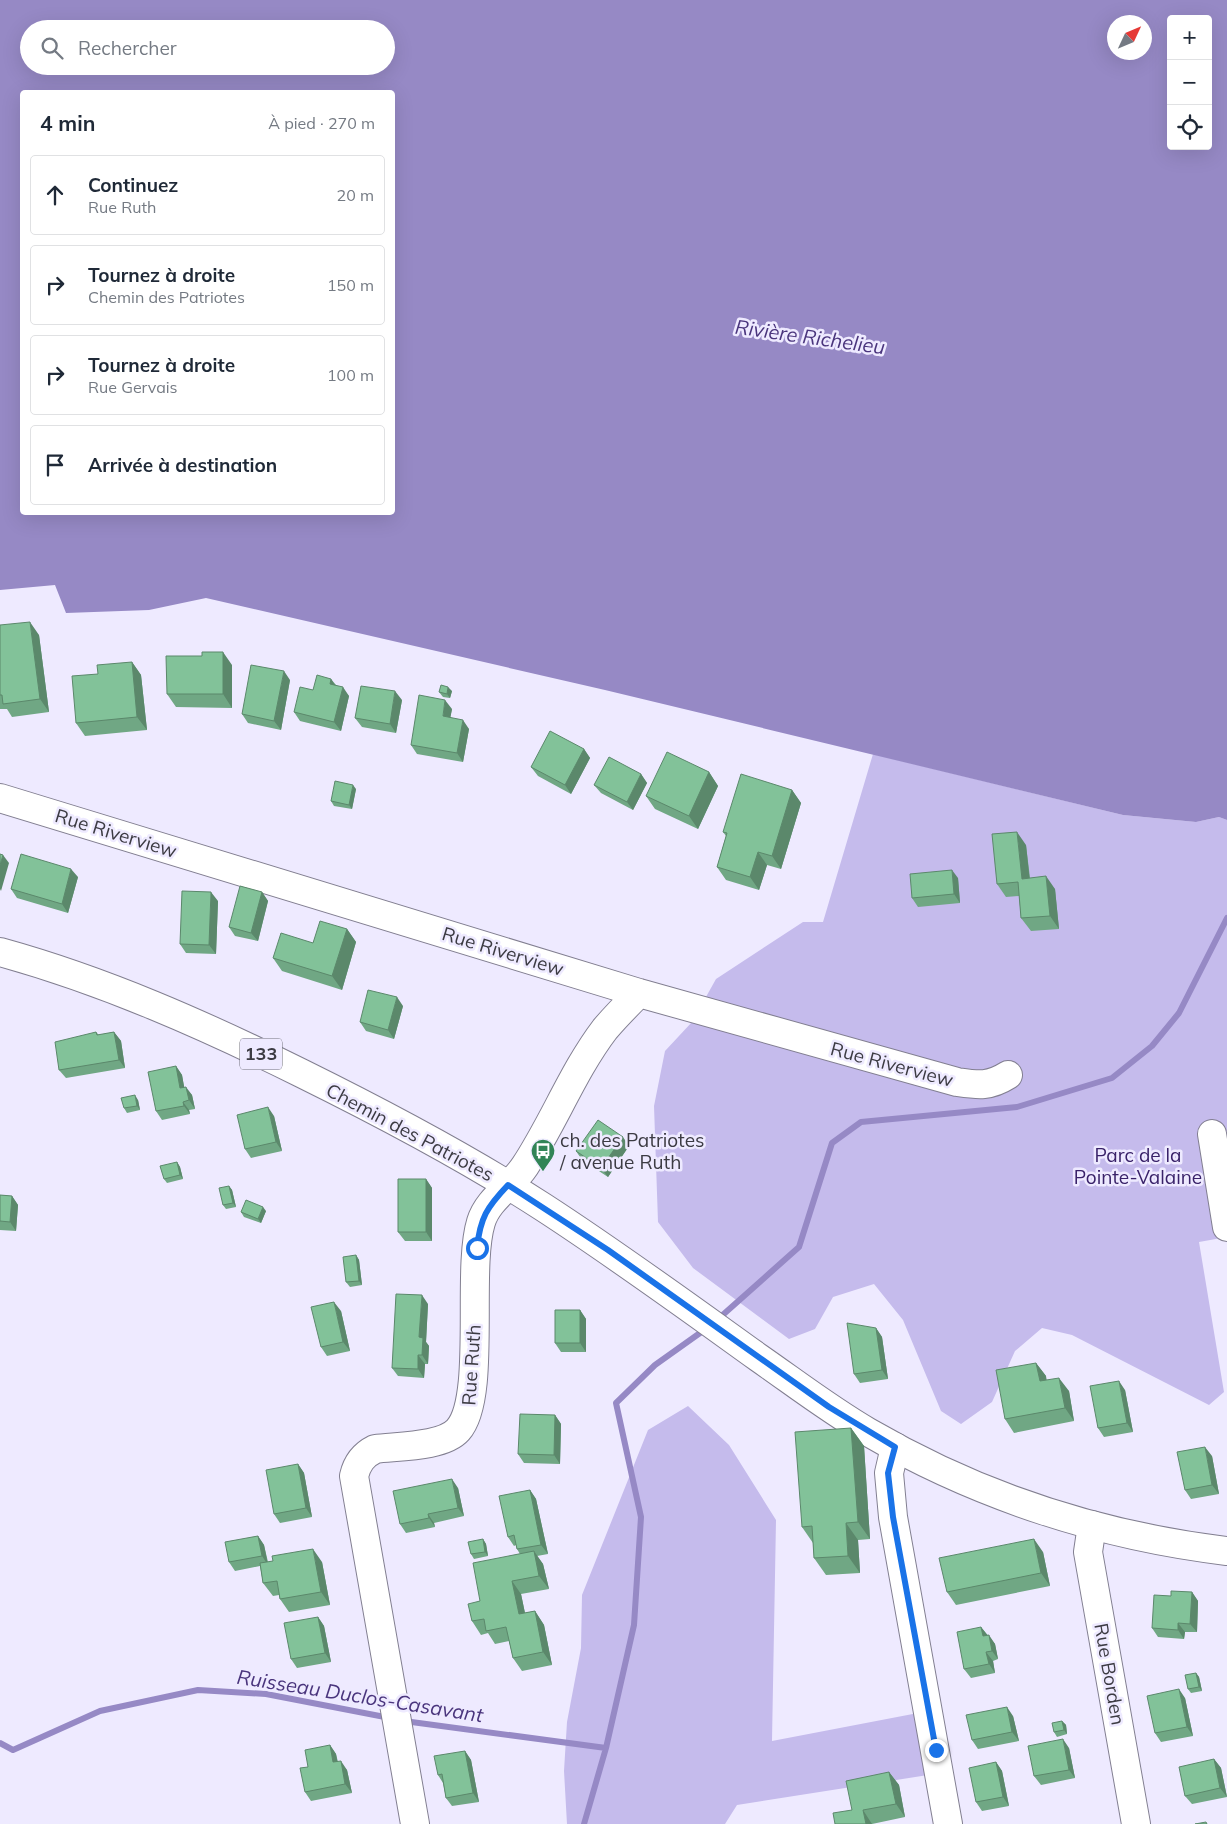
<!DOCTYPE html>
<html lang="fr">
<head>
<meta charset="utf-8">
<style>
	:root { --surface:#fff; --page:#f6f6f7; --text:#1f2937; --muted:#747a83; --line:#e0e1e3 }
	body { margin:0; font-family:Mulish,sans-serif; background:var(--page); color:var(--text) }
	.controls { position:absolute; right:15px; top:15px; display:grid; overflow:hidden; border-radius:5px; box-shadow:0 5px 20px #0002 }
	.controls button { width:45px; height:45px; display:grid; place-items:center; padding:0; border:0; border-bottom:1px solid var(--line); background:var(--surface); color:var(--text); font:25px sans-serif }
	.compass { position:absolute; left:1107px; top:15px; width:45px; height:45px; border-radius:50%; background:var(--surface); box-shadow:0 5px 20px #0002; rotate:46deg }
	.stop { position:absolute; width:15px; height:15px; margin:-11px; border:4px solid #1a73e8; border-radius:50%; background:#fff }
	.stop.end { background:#1a73e8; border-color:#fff; box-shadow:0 1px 5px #0008 }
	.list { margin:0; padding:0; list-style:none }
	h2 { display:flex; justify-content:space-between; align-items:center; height:65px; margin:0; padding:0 20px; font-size:21px }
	h2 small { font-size:16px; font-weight:400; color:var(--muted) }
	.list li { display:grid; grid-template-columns:32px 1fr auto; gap:15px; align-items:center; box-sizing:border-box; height:80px; margin:0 10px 10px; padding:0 10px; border:1px solid var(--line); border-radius:5px }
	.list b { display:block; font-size:19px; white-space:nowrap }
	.list p { margin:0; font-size:16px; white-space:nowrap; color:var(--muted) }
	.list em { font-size:16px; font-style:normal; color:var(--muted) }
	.icon { flex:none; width:28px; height:28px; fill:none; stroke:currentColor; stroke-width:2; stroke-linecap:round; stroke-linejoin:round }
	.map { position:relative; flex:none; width:1227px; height:1824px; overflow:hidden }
	.search { position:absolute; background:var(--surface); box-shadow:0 5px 20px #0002; left:20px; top:20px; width:375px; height:55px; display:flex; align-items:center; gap:12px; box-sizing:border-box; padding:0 18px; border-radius:28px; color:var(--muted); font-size:19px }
	.panel { position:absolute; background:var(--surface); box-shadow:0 5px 20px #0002; left:20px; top:90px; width:375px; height:425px; border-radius:5px }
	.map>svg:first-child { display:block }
</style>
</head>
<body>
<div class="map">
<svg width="1227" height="1824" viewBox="0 0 1227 1824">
	<rect width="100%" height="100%" fill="#eeeaff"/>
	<!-- green -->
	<path fill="#c5bbec" d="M873 754 1123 815 1196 822 1219 817 1227 820V1131L1212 1134 1227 1237 1199 1242 1224 1392 1209 1405 1072 1335 1042 1328 1015 1351 992 1402 961 1424 941 1411 903 1320 874 1284 833 1297 815 1329 789 1339 693 1268 658 1222 654 1106 665 1051 692 1022 716 979 803 922H823Z
		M688 1406 729 1445 776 1520 772 1741 918 1713 928 1775 737 1805 725 1824H567L564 1771 567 1722 581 1648 582 1595 648 1430Z"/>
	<!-- water -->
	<path fill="#9689c5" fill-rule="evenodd" d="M0 0H1227V820L1219 817 1196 822 1123 815 605 690 206 598 149 610 66 613 55 585 0 590ZM1171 19H1208V146H1171ZM1114 22H1144V52H1114ZM29 29H386V66H29ZM22 92H392V512H22Z"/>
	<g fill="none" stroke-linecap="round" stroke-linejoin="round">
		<!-- stream -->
		<path stroke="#9689c5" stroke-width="6" d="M717 1320 799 1247 832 1143 861 1122 1017 1107 1112 1078 1152 1046 1179 1013 1227 918
			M404 1721 606 1748
			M0 1743 13 1750 100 1711 198 1690 266 1694 390 1718
			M584 1824 606 1748 634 1625 641 1517 616 1403 655 1365 707 1328"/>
		<defs>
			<path id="minor" d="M0 798 639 993 957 1082C978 1085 989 1087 1008 1075
				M1212 1134 1227 1227
				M895 1447 889 1473 893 1517 948 1824
				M1092 1525 1088 1552 1136 1824
				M415 1824 354 1476C357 1463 363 1455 375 1449 397 1446 443 1447 458 1430 487 1398 466 1270 481 1222 488 1199 512 1186 525 1166 554 1122 573 1071 605 1029 616 1016 627 1005 639 993"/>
			<path id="major" d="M0 952C105 981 204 1025 301 1073 384 1114 466 1157 543 1207 617 1255 688 1307 759 1358 795 1383 830 1410 868 1432 978 1496 1101 1536 1227 1551"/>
		</defs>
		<!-- minor casing -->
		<use href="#minor" stroke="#827f91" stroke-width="30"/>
		<!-- major casing -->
		<use href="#major" stroke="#827f91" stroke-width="30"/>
		<!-- minor -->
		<use href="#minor" stroke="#fff" stroke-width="28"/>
		<!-- major -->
		<use href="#major" stroke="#fff" stroke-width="28"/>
	</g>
	<!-- wall -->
	<path fill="#70a784" d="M0 625 39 635 49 712 12 717 7 709H0Z
		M132 662 141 675 147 730 85 736 76 723 98 674Z
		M232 665V708L176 707 167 694Z
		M331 679 336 685 349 696 341 731 300 721 294 712 313 690Z
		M290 680 281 730 248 723 242 714Z
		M452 691 450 698 443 697 439 692Z
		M402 700 396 733 362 727 355 718Z
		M452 709 450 718 469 729 463 762 417 754 411 745Z
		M584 749 590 758 571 794 538 776 531 767Z
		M709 772 718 786 698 829 655 809 646 796Z
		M641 774 647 783 633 810 601 793 594 785Z
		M356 789 352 809 334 806 331 801Z
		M792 790 801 803 781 869 767 865 759 890 726 880 717 867 726 836 723 832Z
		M1026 845 1030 878 1055 889 1059 929 1031 931 1021 918 1019 896 1006 897 997 884Z
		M78 877 68 913 17 898 11 889Z
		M958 878 960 903 918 907 912 898Z
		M262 892 268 901 258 941 235 936 229 927Z
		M218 901 216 954 186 953 180 944Z
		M347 929 356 942 342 990 282 971 273 958 313 943Z
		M403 1006 394 1039 366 1031 360 1022Z
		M96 1032 99 1035 114 1032 121 1041 125 1068 66 1078 59 1070Z
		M176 1066 182 1075 184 1087 192 1095 195 1109 189 1110 190 1114 162 1120 156 1111Z
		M138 1100 140 1110 127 1113 124 1108Z
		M274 1116 282 1151 251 1158 245 1149Z
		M629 1146 608 1177 582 1160 576 1151Z
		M177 1162 180 1167 183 1179 167 1183 164 1179Z
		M426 1179 432 1188V1241H405L398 1232Z
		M229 1186 232 1190 236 1207 226 1209 223 1205Z
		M0 1195 12 1196 18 1205 16 1231 0 1230Z
		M266 1211 261 1223 244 1217 241 1212Z
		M356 1255 359 1260 362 1285 350 1287 346 1282Z
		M428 1304 426 1342 429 1346 428 1364H425L424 1378 398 1376 392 1368Z
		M580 1310 586 1319V1352H561L555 1343Z
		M341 1311 350 1351 327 1356 321 1347Z
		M876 1328 882 1337 888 1379 860 1383 854 1374Z
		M1036 1363 1046 1376V1380L1069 1391 1074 1421 1014 1433 1005 1419Z
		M1125 1390 1133 1432 1104 1437 1098 1428Z
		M555 1415 561 1424 560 1464 524 1463 518 1454Z
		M851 1428 864 1446 870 1539 858 1540 860 1573 826 1575 814 1558 813 1543 802 1527Z
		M1212 1456 1219 1494 1191 1499 1185 1490Z
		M298 1464 304 1473 312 1517 280 1523 274 1514Z
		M458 1488 464 1516 434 1523 435 1527 406 1533 400 1524Z
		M530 1490 536 1499 548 1554 537 1556 543 1564 549 1589 521 1594 525 1613 535 1611 544 1625 552 1665 522 1671 513 1658 509 1641 495 1644 488 1633 481 1635 472 1621 480 1601 520 1554 517 1549 516 1545 514 1546 508 1537Z
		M258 1536 264 1545 268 1562H322L330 1605 289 1612 280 1599 279 1595 273 1596 263 1583 260 1566 235 1571 229 1562Z
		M483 1539 486 1544 488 1556 474 1559 471 1554Z
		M1043 1552 1050 1586 956 1605 947 1592Z
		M1192 1592 1198 1601 1197 1632H1185L1184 1639 1158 1637 1152 1628 1171 1596Z
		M318 1617 324 1626 331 1662 297 1668 291 1659Z
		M981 1627 995 1644 998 1659 993 1661 995 1673 971 1678 964 1669Z
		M1196 1673 1199 1677 1202 1691 1191 1693 1188 1689Z
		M1185 1698 1193 1736 1161 1742 1155 1733Z
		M1013 1716 1019 1741 978 1749 972 1740Z
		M1062 1721 1066 1725 1067 1734 1057 1737 1054 1732Z
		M330 1745 336 1754 338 1762 347 1770 352 1793 311 1801 305 1792 308 1767Z
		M1069 1748 1075 1778 1041 1785 1034 1776Z
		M465 1751 471 1760 479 1802 452 1806 446 1798 443 1783 438 1775Z
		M1214 1759 1221 1768 1227 1797 1192 1804 1185 1796Z
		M996 1762 1002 1771 1009 1806 982 1811 976 1802Z
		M889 1772 899 1785 905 1817 872 1824H835L852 1810Z"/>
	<!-- shaded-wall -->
	<path fill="#5b886b" d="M30 622 39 635 49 712 40 699Z
		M223 652 232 665V708L223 694Z
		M132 662 141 675 147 730 137 717Z
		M284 671 290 680 281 730 274 721Z
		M331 679 337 688 330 684Z
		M343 687 349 696 341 731 334 722Z
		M448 687 452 691 450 698 447 694Z
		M395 691 402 700 396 733 390 724Z
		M445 700 452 709 449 725 443 716Z
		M463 720 469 729 463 762 457 753Z
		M584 749 590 758 571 794 565 785Z
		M709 772 718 786 698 829 689 816Z
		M641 774 647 783 633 810 627 802Z
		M353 785 356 789 352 809 349 805Z
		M792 790 801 803 781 869 772 856Z
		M1017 832 1026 845 1031 892 1022 879Z
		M758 852 767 865 759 890 750 877Z
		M3 855 9 863 1 891 0 889V865Z
		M71 869 78 877 68 913 62 904Z
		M952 870 958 878 960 903 954 894Z
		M1046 876 1055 889 1059 929 1050 916Z
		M211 892 218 901 216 954 209 945Z
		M262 892 268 901 258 941 251 933Z
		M347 929 356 942 342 990 332 976Z
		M397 997 403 1006 394 1039 388 1030Z
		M114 1032 121 1041 125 1068 119 1060Z
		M176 1066 182 1075 186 1097 180 1088Z
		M186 1087 192 1095 195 1109 189 1100Z
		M135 1095 138 1100 140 1110 137 1106Z
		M183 1102 189 1110 190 1114 184 1106Z
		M268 1107 274 1116 282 1151 276 1142Z
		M623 1137 629 1146 608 1177 601 1168Z
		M177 1162 180 1167 183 1179 180 1175Z
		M426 1179 432 1188V1241L426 1232Z
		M229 1186 232 1190 236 1207 233 1203Z
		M12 1196 18 1205 16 1231 10 1222Z
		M263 1207 266 1211 261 1223 258 1219Z
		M356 1255 359 1260 362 1285 359 1281Z
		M422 1295 428 1304 426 1342 429 1346 428 1364 422 1355 419 1337Z
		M334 1302 341 1311 350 1351 343 1342Z
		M580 1310 586 1319V1352L580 1343Z
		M876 1328 882 1337 888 1379 882 1370Z
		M418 1355 425 1364 424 1378 418 1369Z
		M1036 1363 1046 1376 1049 1394 1040 1381Z
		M1059 1378 1069 1391 1074 1421 1065 1408Z
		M1119 1381 1125 1390 1133 1432 1127 1423Z
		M555 1415 561 1424 560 1464 554 1455Z
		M851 1428 864 1446 870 1539 858 1522Z
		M1205 1447 1212 1456 1219 1494 1212 1485Z
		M298 1464 304 1473 312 1517 306 1508Z
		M452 1479 458 1488 464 1516 458 1508Z
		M530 1490 536 1499 548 1554 541 1545Z
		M428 1514 434 1523 435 1527 429 1518Z
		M846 1523 858 1540 860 1573 848 1556Z
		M258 1536 264 1545 268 1565 262 1556Z
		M483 1539 486 1544 488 1556 485 1552Z
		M1034 1539 1043 1552 1050 1586 1041 1573Z
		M313 1549 322 1562 330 1605 321 1592Z
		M534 1551 543 1564 549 1589 539 1576Z
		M512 1581 521 1594 528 1628 519 1614Z
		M1192 1592 1198 1601 1197 1632 1190 1624Z
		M535 1611 544 1625 552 1665 543 1652Z
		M318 1617 324 1626 331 1662 325 1653Z
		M1178 1623 1185 1632 1184 1639 1178 1630Z
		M981 1627 988 1636H983Z
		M989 1635 995 1644 998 1659 992 1651Z
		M986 1652 993 1661 995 1673 989 1664Z
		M1196 1673 1199 1677 1202 1691 1199 1687Z
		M1179 1689 1185 1698 1193 1736 1187 1727Z
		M1007 1707 1013 1716 1019 1741 1012 1732Z
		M1062 1721 1066 1725 1067 1734 1064 1730Z
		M1063 1739 1069 1748 1075 1778 1069 1770Z
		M330 1745 336 1754 339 1771 333 1762Z
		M465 1751 471 1760 479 1802 473 1793Z
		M1214 1759 1221 1768 1227 1797 1220 1788Z
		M341 1761 347 1770 352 1793 345 1784Z
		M996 1762 1002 1771 1009 1806 1003 1797Z
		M889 1772 899 1785 905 1817 896 1804Z
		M863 1810 872 1824H866Z"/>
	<!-- building -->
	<path fill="#82c299" stroke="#5b886b" d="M30 622 40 699 3 704 2 695H0V625Z
		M202 652H223V694H167L166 656H202Z
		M132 662 137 717 76 723 72 676 98 674 97 665Z
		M251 665 284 671 274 721 242 714Z
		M317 675 331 679 330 684 343 687 334 722 294 712 300 687 313 690Z
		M441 685 448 687 447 694 439 692Z
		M361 686 395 691 390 724 355 718Z
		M419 695 445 700 443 716 463 720 457 753 411 745Z
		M550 731 584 749 565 785 531 767Z
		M667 752 709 772 689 816 646 796Z
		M609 757 641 774 627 802 594 785Z
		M741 774 792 790 772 856 758 852 750 877 717 867 727 833 723 832Z
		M335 781 353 785 349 805 331 801Z
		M1017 832 1022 879 1046 876 1050 916 1021 918 1018 882 997 884 992 834Z
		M0 854 3 855 0 865Z
		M21 854 71 869 62 904 11 889Z
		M952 870 954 894 912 898 910 874Z
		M240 886 262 892 251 933 229 927Z
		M182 891 211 892 209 945 180 944Z
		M320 921 347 929 332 976 273 958 281 933 313 943Z
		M368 990 397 997 388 1030 360 1022Z
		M96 1032 97 1035 114 1032 119 1060 59 1070 55 1042Z
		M176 1066 180 1088 186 1087 189 1100 183 1102 184 1106 156 1111 148 1072Z
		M135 1095 137 1106 124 1108 121 1098Z
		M268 1107 276 1142 245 1149 237 1115Z
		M598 1120 623 1137 601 1168 576 1151Z
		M177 1162 180 1175 164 1179 160 1166Z
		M398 1179H426V1232H398Z
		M229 1186 233 1203 223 1205 219 1188Z
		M0 1195 12 1196 10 1222 0 1221Z
		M246 1200 263 1207 258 1219 241 1212Z
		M356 1255 359 1281 346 1282 343 1257Z
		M396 1294 422 1295 419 1337 423 1338 422 1355H418V1369L392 1368Z
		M334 1302 343 1342 321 1347 311 1307Z
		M555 1310H580V1343H555Z
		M847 1323 876 1328 882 1370 854 1374Z
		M1036 1363 1040 1381 1059 1378 1065 1408 1005 1419 996 1370Z
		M1119 1381 1127 1423 1098 1428 1090 1386Z
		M520 1414 555 1415 554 1455 518 1454Z
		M851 1428 858 1522 846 1523 848 1556 814 1558 812 1526 802 1527 795 1432Z
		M1205 1447 1212 1485 1185 1490 1177 1452Z
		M298 1464 306 1508 274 1514 266 1470Z
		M452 1479 458 1508 428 1514 429 1518 400 1524 393 1491Z
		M530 1490 541 1545 517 1549 514 1535 508 1537 499 1496Z
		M258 1536 262 1556 229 1562 225 1542Z
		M483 1539 485 1552 471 1554 468 1542Z
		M1034 1539 1041 1573 947 1592 939 1558Z
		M313 1549 321 1592 280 1599 277 1581 263 1583 260 1563 273 1561 272 1556Z
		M534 1551 539 1576 512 1581 519 1614 535 1611 543 1652 513 1658 506 1627 486 1631 484 1619 472 1621 468 1604 480 1601 473 1563Z
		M1171 1591 1192 1592 1190 1624 1178 1623V1630L1152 1628 1154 1595 1171 1596Z
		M318 1617 325 1653 291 1659 284 1623Z
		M981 1627 983 1636 989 1635 992 1651 986 1652 989 1664 964 1669 957 1632Z
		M1196 1673 1199 1687 1188 1689 1185 1675Z
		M1179 1689 1187 1727 1155 1733 1147 1696Z
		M1007 1707 1012 1732 972 1740 966 1715Z
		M1062 1721 1064 1730 1054 1732 1052 1723Z
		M1063 1739 1069 1770 1034 1776 1028 1746Z
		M330 1745 333 1762 341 1761 345 1784 305 1792 300 1768 308 1767 305 1750Z
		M465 1751 473 1793 446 1798 442 1774 438 1775 434 1756Z
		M1214 1759 1220 1788 1185 1796 1179 1767Z
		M996 1762 1003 1797 976 1802 969 1768Z
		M889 1772 896 1804 863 1810 866 1824H835L833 1813 852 1810 846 1781Z
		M1206 1822 1207 1824H1195Z"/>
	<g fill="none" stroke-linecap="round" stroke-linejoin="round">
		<!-- route -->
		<path stroke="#1a73e8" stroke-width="6" d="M477 1248C480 1218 487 1207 508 1185L608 1250 829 1407 895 1447 888 1473 893 1517 936 1750"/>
	</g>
	<!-- icons -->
	<defs>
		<symbol id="bus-pin" viewBox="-11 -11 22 30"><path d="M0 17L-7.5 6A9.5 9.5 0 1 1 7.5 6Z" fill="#318456" stroke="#eeeaff"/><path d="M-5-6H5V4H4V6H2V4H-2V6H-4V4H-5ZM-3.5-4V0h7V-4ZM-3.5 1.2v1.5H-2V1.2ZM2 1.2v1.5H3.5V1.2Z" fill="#fff"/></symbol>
	</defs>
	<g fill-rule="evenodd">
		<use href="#bus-pin" x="529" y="1137" width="28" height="38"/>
	</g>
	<g text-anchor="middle" stroke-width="5" stroke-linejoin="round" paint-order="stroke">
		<!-- shield labels -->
		<rect fill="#eeeaff" stroke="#71707b" stroke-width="1" x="240" y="1038.5" width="42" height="31" rx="4"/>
		<g font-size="18" font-weight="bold" fill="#3c3b43">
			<text x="261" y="1060">133</text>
		</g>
		<!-- street labels -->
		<g font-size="19" fill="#3c3b43" stroke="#eeeaff">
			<text transform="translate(116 833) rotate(17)" y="7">Rue Riverview</text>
			<text transform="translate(503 951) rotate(17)" y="7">Rue Riverview</text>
			<text transform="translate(892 1064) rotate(15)" y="7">Rue Riverview</text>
			<text transform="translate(410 1132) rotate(28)" y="7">Chemin des Patriotes</text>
			<text transform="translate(471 1365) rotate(-86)" y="7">Rue Ruth</text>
			<text transform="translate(1110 1674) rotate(80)" y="7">Rue Borden</text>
		</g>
		<!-- poi labels -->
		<g font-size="19" fill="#3c3b43" stroke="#eeeaff" text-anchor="start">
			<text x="560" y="1147">ch. des Patriotes<tspan x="560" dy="22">/ avenue Ruth</tspan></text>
		</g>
		<!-- park labels -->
		<g font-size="19" fill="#392269" stroke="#eeeaff">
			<text x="1138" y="1162">Parc de la<tspan x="1138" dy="22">Pointe-Valaine</tspan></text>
		</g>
		<!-- water labels -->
		<g font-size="20" font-style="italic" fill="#4a357d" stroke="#eeeaff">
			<text transform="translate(810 337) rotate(8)" y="7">Rivière Richelieu</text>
			<text transform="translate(360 1696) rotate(9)" y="7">Ruisseau Duclos-Casavant</text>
		</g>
	</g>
</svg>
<div class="controls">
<button>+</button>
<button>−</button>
<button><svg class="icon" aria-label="locate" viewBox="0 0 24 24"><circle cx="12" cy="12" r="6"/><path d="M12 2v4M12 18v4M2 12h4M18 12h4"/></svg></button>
</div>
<svg class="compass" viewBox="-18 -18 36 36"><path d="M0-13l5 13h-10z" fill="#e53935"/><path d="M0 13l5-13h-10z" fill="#747a83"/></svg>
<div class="stop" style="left:477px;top:1248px"></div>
<div class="stop end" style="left:936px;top:1750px"></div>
<div class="search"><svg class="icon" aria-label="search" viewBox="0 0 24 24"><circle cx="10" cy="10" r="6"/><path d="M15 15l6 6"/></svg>Rechercher</div>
<section class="panel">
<h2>4 min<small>À pied · 270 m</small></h2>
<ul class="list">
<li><svg class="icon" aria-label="ahead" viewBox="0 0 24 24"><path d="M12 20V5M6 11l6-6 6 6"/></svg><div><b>Continuez</b><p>Rue Ruth</p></div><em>20 m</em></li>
<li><svg class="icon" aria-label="right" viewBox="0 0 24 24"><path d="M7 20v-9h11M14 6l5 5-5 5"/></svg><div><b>Tournez à droite</b><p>Chemin des Patriotes</p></div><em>150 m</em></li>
<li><svg class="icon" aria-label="right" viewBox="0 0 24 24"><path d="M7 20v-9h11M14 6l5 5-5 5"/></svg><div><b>Tournez à droite</b><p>Rue Gervais</p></div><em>100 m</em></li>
<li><svg class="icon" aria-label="arrive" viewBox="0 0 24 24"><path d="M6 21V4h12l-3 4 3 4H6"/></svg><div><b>Arrivée à destination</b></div></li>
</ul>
</section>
</div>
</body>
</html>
